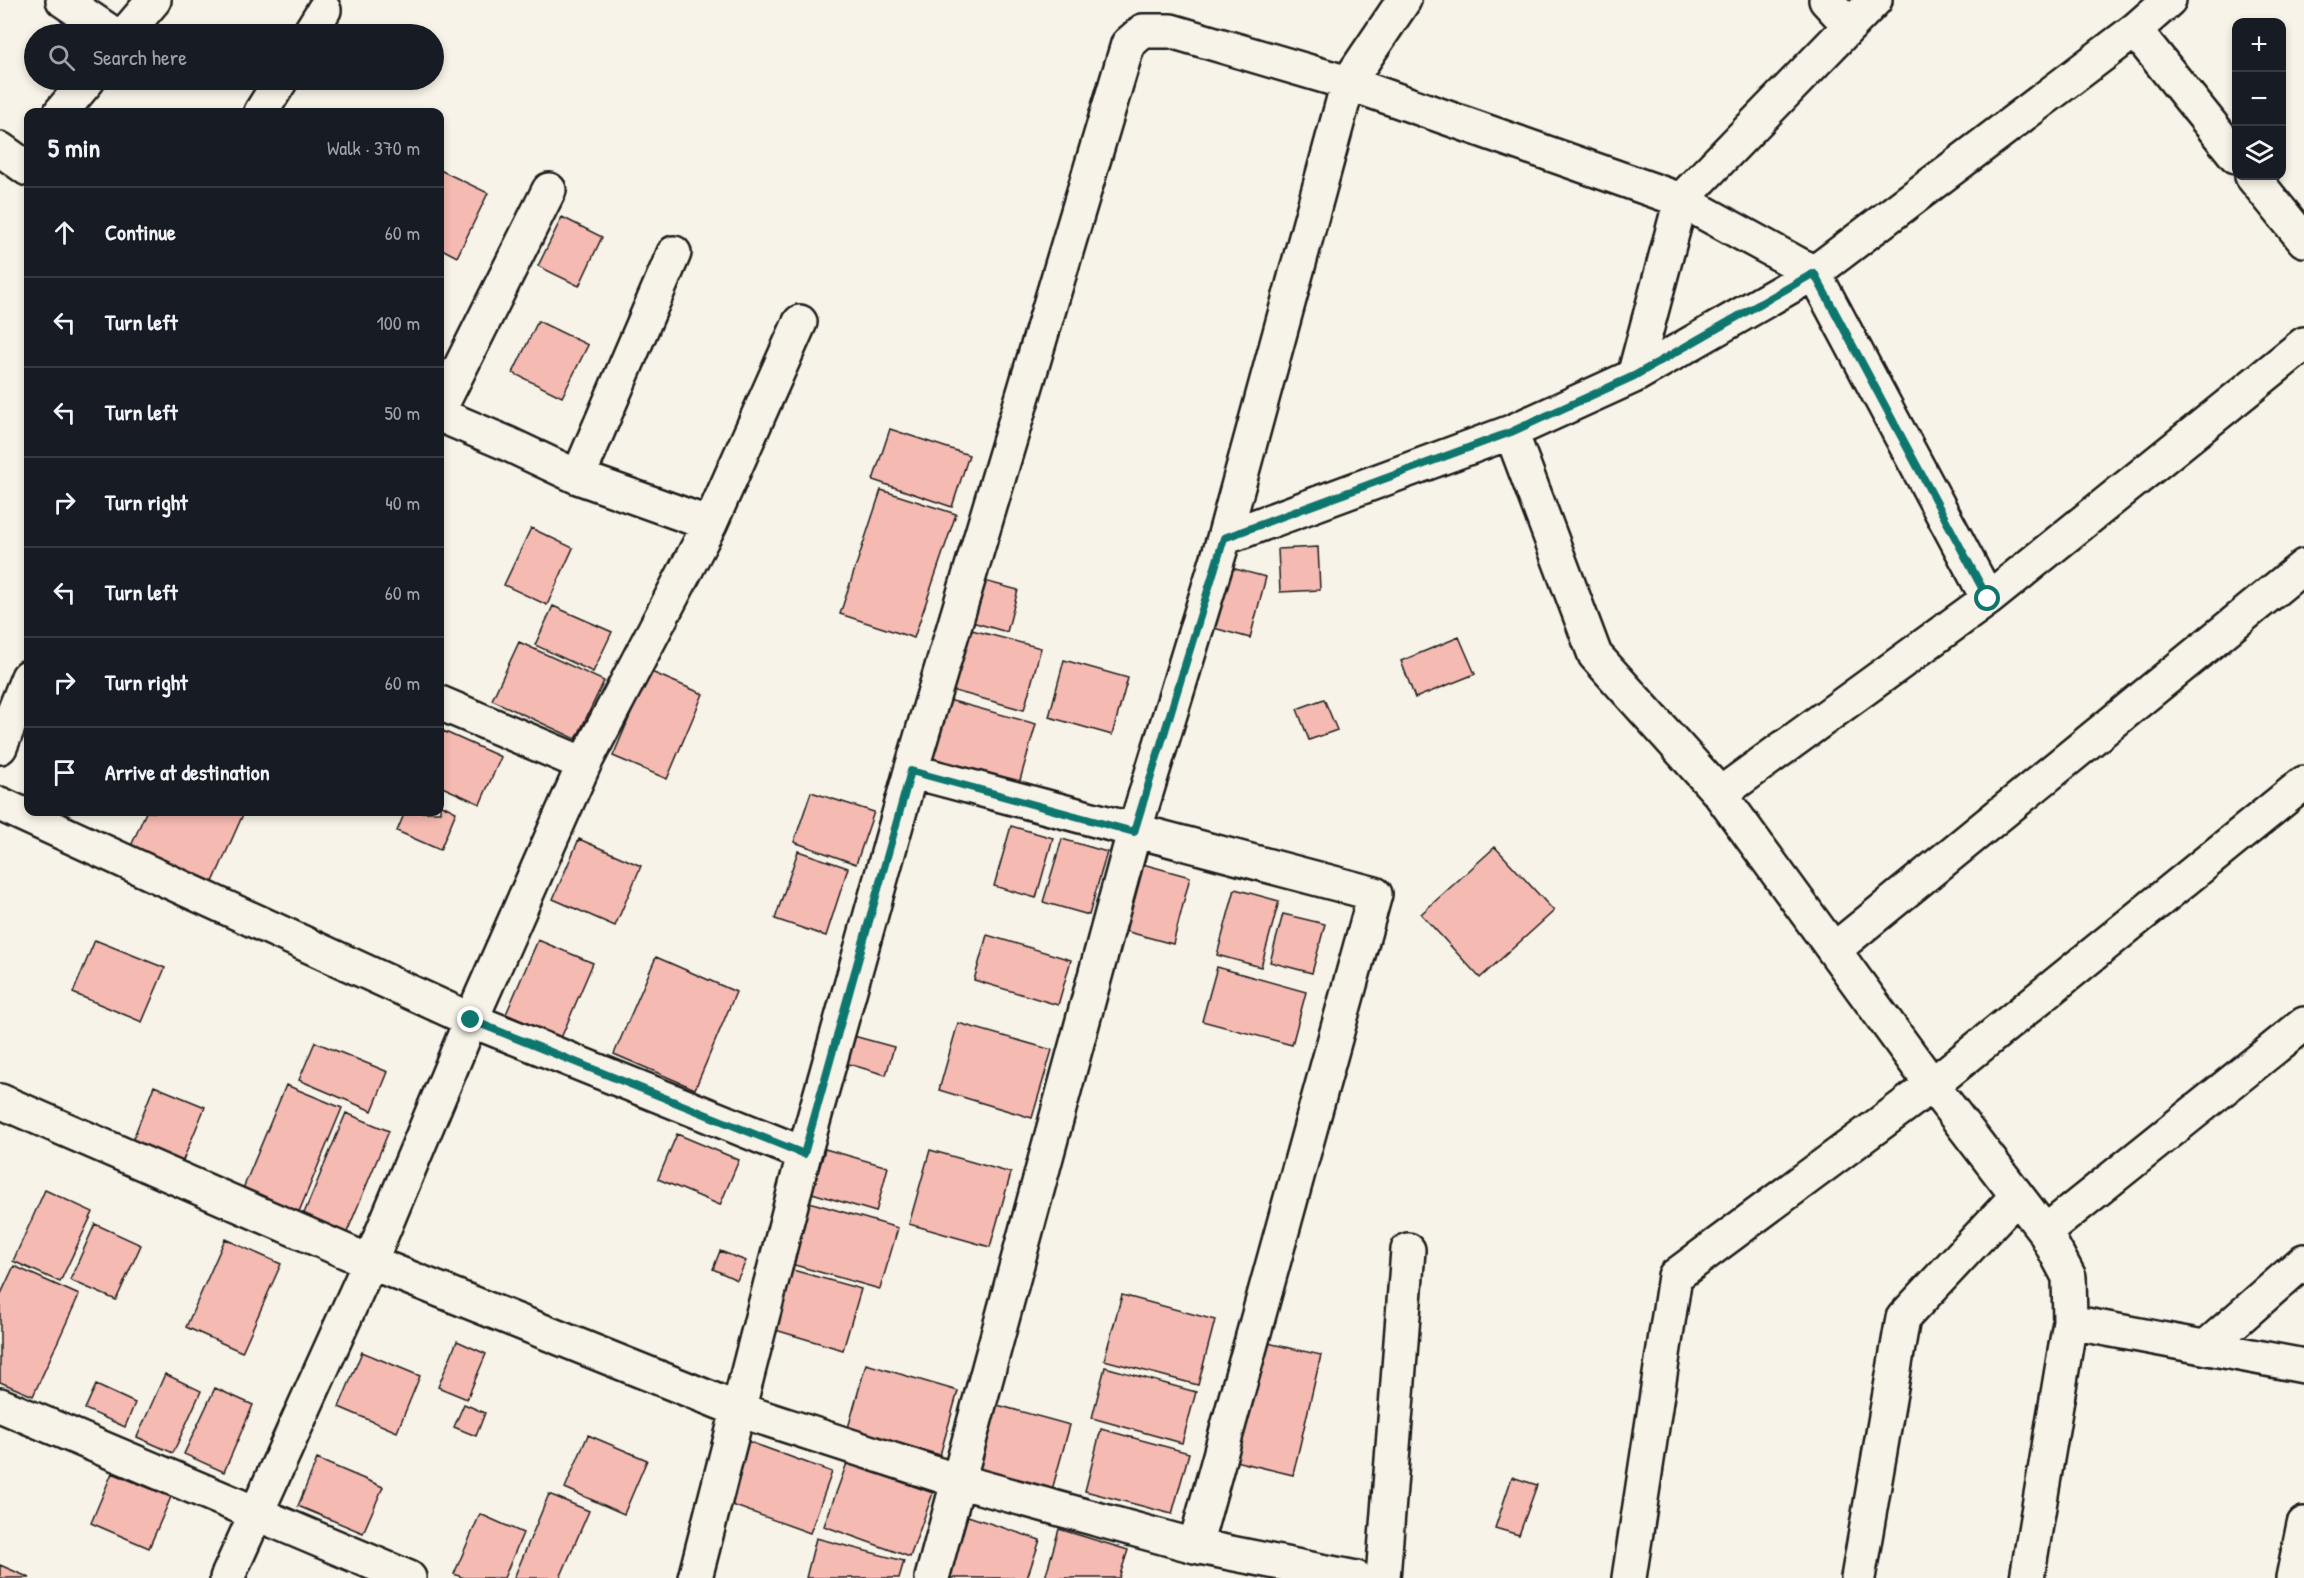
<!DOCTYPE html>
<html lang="en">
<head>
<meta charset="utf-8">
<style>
	:root { --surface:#171b24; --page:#242831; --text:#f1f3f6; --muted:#9ea1a6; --line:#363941 }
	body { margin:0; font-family:"Patrick Hand",sans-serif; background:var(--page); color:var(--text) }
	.controls { position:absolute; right:18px; top:18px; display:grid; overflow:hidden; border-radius:12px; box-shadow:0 3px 9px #0003 }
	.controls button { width:54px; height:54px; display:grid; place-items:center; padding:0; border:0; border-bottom:2px solid var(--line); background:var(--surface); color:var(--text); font:30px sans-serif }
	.stop { position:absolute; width:18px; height:18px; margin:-14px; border:4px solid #0f766e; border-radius:50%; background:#fff }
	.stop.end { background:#0f766e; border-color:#fff; box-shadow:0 2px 6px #0008 }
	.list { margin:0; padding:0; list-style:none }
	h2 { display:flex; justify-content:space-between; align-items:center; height:78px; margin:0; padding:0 24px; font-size:26px }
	h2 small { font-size:20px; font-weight:400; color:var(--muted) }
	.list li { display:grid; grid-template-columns:39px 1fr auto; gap:18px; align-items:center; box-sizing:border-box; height:90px; padding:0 24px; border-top:2px solid var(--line) }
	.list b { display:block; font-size:22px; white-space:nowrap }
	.list em { font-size:20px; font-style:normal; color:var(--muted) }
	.icon { flex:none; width:33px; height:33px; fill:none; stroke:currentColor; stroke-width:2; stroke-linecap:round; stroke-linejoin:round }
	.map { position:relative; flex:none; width:2304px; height:1578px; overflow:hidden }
	.search { position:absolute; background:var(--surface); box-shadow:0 3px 9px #0003; left:24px; top:24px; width:420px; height:66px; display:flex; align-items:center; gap:15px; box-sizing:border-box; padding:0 21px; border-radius:33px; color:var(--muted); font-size:22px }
	.panel { position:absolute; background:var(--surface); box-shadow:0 3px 9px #0003; left:24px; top:108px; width:420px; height:708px; border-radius:12px }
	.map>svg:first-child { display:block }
</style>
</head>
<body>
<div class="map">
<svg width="2304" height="1578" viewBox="0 0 2304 1578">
	<rect width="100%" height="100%" fill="#f7f3e8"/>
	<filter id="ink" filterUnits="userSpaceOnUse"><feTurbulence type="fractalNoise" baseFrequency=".0167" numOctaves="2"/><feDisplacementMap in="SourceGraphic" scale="12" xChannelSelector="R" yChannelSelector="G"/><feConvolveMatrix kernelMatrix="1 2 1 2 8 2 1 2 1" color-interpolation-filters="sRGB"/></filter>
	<g filter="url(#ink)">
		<!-- building -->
		<path fill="#f5bab1" stroke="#1c1c1c" stroke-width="1.5" d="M440 170 488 193 457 257 440 248Z
			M562 217 602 237 579 286 538 266Z
			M538 321 588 345 562 397 513 373Z
			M890 429 969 455 952 507 873 480Z
			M881 490 956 514 914 638 840 614Z
			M531 528 573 548 547 605 504 585Z
			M1318 547 1320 590 1280 592 1278 549Z
			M1220 565 1266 577 1250 638 1203 625Z
			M977 579 1018 590 1007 632 965 620Z
			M553 606 612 632 593 672 535 645Z
			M968 629 1041 648 1024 710 951 690Z
			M1459 637 1475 674 1415 698 1401 661Z
			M519 642 604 681 576 739 492 700Z
			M1064 660 1128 678 1112 735 1049 717Z
			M649 671 703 694 667 779 613 756Z
			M945 699 1036 724 1018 787 927 762Z
			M1324 699 1337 730 1309 740 1297 709Z
			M443 731 501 757 480 804 440 786V738Z
			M811 792 874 812 856 864 794 842Z
			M440 804 456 812 440 850 397 831 405 812H440Z
			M146 812H244L213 882 131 846Z
			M1011 826 1053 838 1036 898 994 886Z
			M579 839 641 866 615 926 553 899Z
			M1062 839 1107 852 1089 915 1043 902Z
			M1495 847 1554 911 1480 978 1421 914Z
			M798 851 848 868 826 936 775 919Z
			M1139 863 1190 877 1173 944 1121 930Z
			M1235 889 1279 901 1261 967 1217 955Z
			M1283 914 1325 924 1312 973 1270 962Z
			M987 935 1071 960 1058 1005 974 980Z
			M95 940 165 968 142 1022 73 993Z
			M538 940 593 963 561 1038 506 1014Z
			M656 957 736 992 695 1089 614 1054Z
			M1217 967 1306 992 1292 1045 1202 1021Z
			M958 1023 1052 1050 1032 1118 939 1090Z
			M850 1035 894 1047 886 1075 842 1062Z
			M315 1042 388 1072 372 1111 299 1080Z
			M286 1085 342 1108 298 1214 242 1191Z
			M154 1086 205 1107 181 1165 131 1144Z
			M346 1113 389 1131 345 1237 302 1218Z
			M677 1134 739 1160 720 1205 658 1179Z
			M825 1149 888 1167 876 1212 812 1193Z
			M930 1150 1011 1173 990 1247 909 1224Z
			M45 1190 93 1212 60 1282 13 1261Z
			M809 1202 898 1228 880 1289 791 1264Z
			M95 1224 141 1245 116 1300 70 1280Z
			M225 1239 281 1264 242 1352 186 1327Z
			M720 1251 746 1261 737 1280 713 1269Z
			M14 1266 79 1295 33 1396 0 1382V1296Z
			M789 1269 861 1289 843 1350 772 1329Z
			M1122 1295 1215 1320 1198 1385 1104 1360Z
			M457 1341 486 1354 467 1399 438 1387Z
			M1263 1342 1321 1355 1293 1475 1235 1461Z
			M362 1352 420 1376 397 1432 339 1407Z
			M866 1364 958 1391 940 1455 848 1428Z
			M1105 1367 1196 1392 1182 1443 1092 1418Z
			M165 1374 201 1391 173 1453 137 1437Z
			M96 1385 135 1403 125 1427 85 1409Z
			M215 1388 253 1405 224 1472 184 1454Z
			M990 1403 1070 1425 1052 1490 973 1469Z
			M464 1404 485 1413 476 1436 454 1427Z
			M1101 1429 1189 1453 1172 1514 1085 1491Z
			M588 1435 647 1460 624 1514 565 1488Z
			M747 1441 832 1472 810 1533 724 1502Z
			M317 1459 383 1487 363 1533 298 1506Z
			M847 1463 933 1493 910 1557 824 1526Z
			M112 1473 171 1497 149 1548 91 1523Z
			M1512 1477 1537 1485 1519 1535 1495 1528Z
			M549 1494 589 1511 560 1578H514Z
			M480 1514 523 1533 504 1578H464L454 1574Z
			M968 1516 1040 1540 1027 1578H947Z
			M1059 1529 1128 1550 1119 1578H1045Z
			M816 1538 904 1561 899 1578H806Z
			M0 1565 30 1578H0Z"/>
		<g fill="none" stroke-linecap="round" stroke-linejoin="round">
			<defs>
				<path id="minor" d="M63 0 113 34
					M1826 0 1850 26
					M2135 30 2236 156
					M125 34 154 0
					M309 34 324 10
					M61 112 88 80
					M261 112 281 80
					M0 149 28 169
					M2252 176 2304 240
					M1634 376 1681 200 1875 0
					M440 408 549 190
					M440 415 506 443 578 477 710 524 800 322
					M1511 432 1595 655 1720 794 1932 1085 2045 1232 2069 1277 2070 1322 2304 1366
					M578 477 674 253
					M1224 538 1511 432 1634 376 1814 273 2135 30 2169 0
					M440 703 584 764
					M0 747 28 677
					M911 771 1375 894 1195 1546
					M1720 794 1988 599 2304 344
					M0 804 471 1020 804 1154
					M1835 949 2304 566
					M0 1101 370 1262 739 1410 958 1481 1195 1546 1356 1578
					M2045 1232 2304 1024
					M2206 1347 2304 1261
					M0 1405 409 1578
					M227 1578 370 1262 471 1020 584 764 710 524
					M695 1578 804 1154 911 771 1128 44 1143 31H1171L1348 83 1681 200 1814 273 1988 599
					M932 1578 1134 832 1224 538 1348 83 1404 0
					M1383 1578 1408 1250
					M1629 1578 1675 1276 1932 1085 2304 783
					M1858 1578 1903 1318 2016 1197
					M2027 1578 2070 1322
					M2293 1578 2304 1524"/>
			</defs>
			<!-- minor casing -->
			<use href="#minor" stroke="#1c1c1c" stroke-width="38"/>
			<!-- minor -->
			<use href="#minor" stroke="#f7f3e8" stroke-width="33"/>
		</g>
	</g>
	<g fill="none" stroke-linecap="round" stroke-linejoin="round" filter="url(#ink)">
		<!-- route -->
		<path stroke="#0f766e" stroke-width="8" d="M471 1020 804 1154 911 771 1134 832 1224 538 1511 432 1634 376 1814 273 1988 599"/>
	</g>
</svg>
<div class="controls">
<button>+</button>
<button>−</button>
<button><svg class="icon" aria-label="layers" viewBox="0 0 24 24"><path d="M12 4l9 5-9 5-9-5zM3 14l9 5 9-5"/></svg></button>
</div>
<div class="stop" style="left:1988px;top:599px"></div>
<div class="stop end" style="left:471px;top:1020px"></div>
<div class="search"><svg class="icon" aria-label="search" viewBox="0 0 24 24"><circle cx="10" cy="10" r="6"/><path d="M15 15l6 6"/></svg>Search here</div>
<section class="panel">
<h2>5 min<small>Walk · 370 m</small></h2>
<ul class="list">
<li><svg class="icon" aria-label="ahead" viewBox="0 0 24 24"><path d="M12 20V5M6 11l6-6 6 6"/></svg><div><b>Continue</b></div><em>60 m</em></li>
<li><svg class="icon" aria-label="left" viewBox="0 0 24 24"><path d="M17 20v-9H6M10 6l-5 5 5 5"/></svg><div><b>Turn left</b></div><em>100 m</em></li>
<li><svg class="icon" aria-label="left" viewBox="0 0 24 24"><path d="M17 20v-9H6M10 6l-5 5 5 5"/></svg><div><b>Turn left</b></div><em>50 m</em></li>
<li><svg class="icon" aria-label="right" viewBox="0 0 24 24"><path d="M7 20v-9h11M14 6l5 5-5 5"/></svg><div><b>Turn right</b></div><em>40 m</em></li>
<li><svg class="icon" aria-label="left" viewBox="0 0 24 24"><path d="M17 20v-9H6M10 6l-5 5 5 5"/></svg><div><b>Turn left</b></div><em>60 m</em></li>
<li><svg class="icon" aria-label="right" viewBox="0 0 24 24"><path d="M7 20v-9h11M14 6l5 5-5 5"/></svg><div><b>Turn right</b></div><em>60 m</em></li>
<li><svg class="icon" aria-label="arrive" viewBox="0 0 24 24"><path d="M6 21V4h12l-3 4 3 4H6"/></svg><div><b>Arrive at destination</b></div></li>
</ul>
</section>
</div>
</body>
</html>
